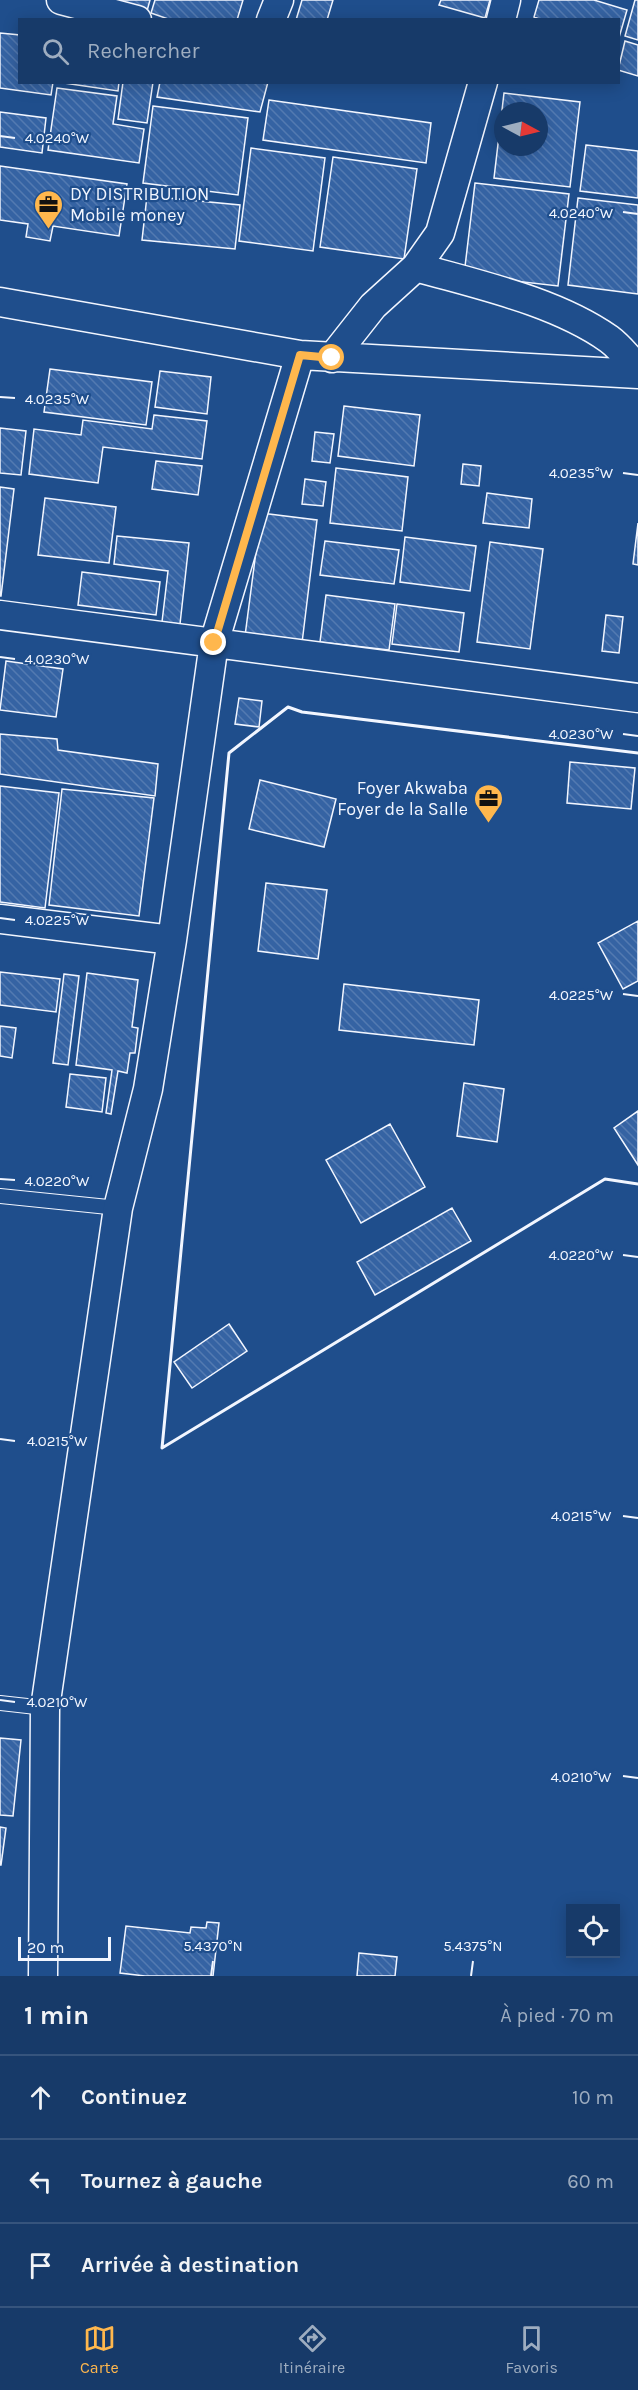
<!DOCTYPE html>
<html lang="fr">
<head>
<meta charset="utf-8">
<style>
	:root { --surface:#173a69; --page:#244571; --text:#f1f3f6; --muted:#9eadc0; --line:#36547d; --accent:#ffb74d }
	body { margin:0; font-family:Karla,sans-serif; background:var(--page); color:var(--text) }
	.controls { position:absolute; right:18px; bottom:18px; display:grid; overflow:hidden; border-radius:0px; box-shadow:0 3px 15px #0003 }
	.controls button { width:54px; height:54px; display:grid; place-items:center; padding:0; border:0; border-bottom:2px solid var(--line); background:var(--surface); color:var(--text); font:30px sans-serif }
	.compass { position:absolute; left:494px; top:102px; width:54px; height:54px; border-radius:50%; background:var(--surface); box-shadow:0 3px 15px #0003; rotate:97deg }
	.scale { position:absolute; left:18px; bottom:15px; width:93px; box-sizing:border-box; padding-left:6px; border:3px solid #f2f6ff; border-top:0; font-size:16px; line-height:21px; white-space:nowrap; color:#f2f6ff; -webkit-text-stroke:4px #1f4e8c; paint-order:stroke }
	.stop { position:absolute; width:18px; height:18px; margin:-14px; border:4px solid #ffb74d; border-radius:50%; background:#fff }
	.stop.end { background:#ffb74d; border-color:#fff; box-shadow:0 2px 6px #0008 }
	.list { margin:0; padding:0; list-style:none }
	h2 { display:flex; justify-content:space-between; align-items:center; height:78px; margin:0; padding:0 24px; font-size:26px }
	h2 small { font-size:20px; font-weight:400; color:var(--muted) }
	.list li { display:grid; grid-template-columns:39px 1fr auto; gap:18px; align-items:center; box-sizing:border-box; height:84px; padding:0 24px; border-top:2px solid var(--line) }
	.list b { display:block; font-size:22px; white-space:nowrap }
	.list em { font-size:20px; font-style:normal; color:var(--muted) }
	.icon { flex:none; width:33px; height:33px; fill:none; stroke:currentColor; stroke-width:2; stroke-linecap:round; stroke-linejoin:round }
	.map { position:relative; flex:none; width:638px; height:1976px; overflow:hidden }
	.search { position:absolute; background:var(--surface); box-shadow:0 3px 15px #0003; left:18px; right:18px; top:18px; height:66px; display:flex; align-items:center; gap:15px; box-sizing:border-box; padding:0 21px; border-radius:0px; color:var(--muted); font-size:22px }
	.sheet { height:330px; background:var(--surface) }
	nav { display:flex; justify-content:space-around; align-items:center; box-sizing:border-box; height:84px; border-top:2px solid var(--line); background:var(--surface); font-size:16px; color:var(--muted) }
	nav a { display:grid; justify-items:center; gap:3px }
	nav .on { color:var(--accent) }
	.map>svg:first-child { display:block }
</style>
</head>
<body>
<div class="map">
<svg width="638" height="1976" viewBox="0 0 638 1976">
	<defs>
		<pattern id="building-back-hatch" width="6" height="6" patternUnits="userSpaceOnUse" patternTransform="scale(1.5)"><rect width="6" height="6" fill="#3563a3"/><path d="M-1 5l2 2M0 0l6 6M5-1l2 2" fill="none" stroke="#537ab1"/></pattern>
	</defs>
	<rect width="100%" height="100%" fill="#1f4e8c"/>
	<!-- building -->
	<path fill="url(#building-back-hatch)" stroke="#f2f6ff" stroke-width="1.5" fill-rule="evenodd" d="M117 0H150L147 11 116 5Z
		M155 0H243L237 20H171L151 13Z
		M302 0H333L327 20H296Z
		M441 0H490L485 18 439 5Z
		M539 0H594L627 10 618 41V20H542L534 17Z
		M635 0H638V40L625 36Z
		M0 33 20 35V82H53L51 95 0 88Z
		M625 41 638 45V76L618 70Z
		M57 82H119L118 91Z
		M123 82H153L147 123 118 119Z
		M160 82H268L260 112 157 97Z
		M57 88 117 96 113 124 144 129 139 163 48 150Z
		M504 93 580 102 570 187 494 178ZM503 111H539V147H503Z
		M269 100 431 123 426 163 263 140Z
		M153 106 248 118 238 195 143 183Z
		M0 112 46 118 42 153 0 147Z
		M586 145 638 151V198L580 191Z
		M251 148 325 158 313 251 239 241Z
		M333 157 417 169 404 259 320 247Z
		M0 166 127 184 119 236 53 226 50 241 26 237 28 224 0 220Z
		M475 183 569 194 558 286 464 275Z
		M147 196 240 205 235 249 142 240Z
		M578 198 638 205V294L568 285Z
		M50 369 152 382 146 425 44 412Z
		M160 371 211 377 207 414 155 407Z
		M344 406 420 415 414 466 338 456Z
		M154 415 207 421 202 459 103 447 98 483 29 474 34 429 81 435 83 420 152 429Z
		M0 428 26 431 21 475 0 473Z
		M315 432 334 434 330 463 312 461Z
		M156 461 202 466 198 495 152 489Z
		M463 464 481 466 479 486 461 484Z
		M336 468 408 477 402 531 330 523Z
		M305 479 326 482 323 506 302 504Z
		M0 487 14 489 1 596H0Z
		M487 493 532 499 529 528 483 523Z
		M45 498 116 507 109 563 38 555Z
		M261 513 317 520 302 643 245 636Z
		M638 523V565L633 564Z
		M117 536 189 543 180 624 162 622 168 571 114 564Z
		M405 537 476 546 470 591 400 582Z
		M325 541 399 550 394 584 320 575Z
		M490 542 543 549 530 649 477 642Z
		M82 572 160 582 156 615 78 605Z
		M326 595 395 604 389 650 320 642Z
		M397 604 464 613 459 652 392 644Z
		M606 615 623 617 619 653 602 651Z
		M6 661 63 669 56 717 0 710Z
		M239 698 262 701 259 727 235 724Z
		M0 734 57 739 58 750 158 764 155 796 0 774Z
		M570 762 635 768 631 809 567 803Z
		M260 780 336 799 324 847 249 829Z
		M0 786 59 793 45 908 0 902Z
		M62 789 154 798 139 916 49 905Z
		M266 883 327 890 318 959 258 951Z
		M638 921V981L623 989 598 943Z
		M0 972 60 979 56 1012 0 1005Z
		M87 973 138 980 132 1027 138 1028 135 1053H130L127 1073 118 1071 111 1114 106 1113 112 1070 76 1065Z
		M64 974 79 976 68 1065 53 1063Z
		M344 984 479 1000 474 1045 339 1030Z
		M0 1026 16 1028 12 1058 0 1056Z
		M70 1074 106 1078 102 1112 66 1107Z
		M464 1083 504 1089 497 1142 457 1136Z
		M638 1111V1165L614 1128Z
		M390 1124 425 1187 361 1223 326 1160Z
		M452 1208 471 1241 375 1295 357 1262Z
		M229 1324 247 1351 192 1388 174 1362Z
		M0 1738 21 1740 13 1816 0 1815Z
		M0 1827 6 1828 1 1865H0Z
		M207 1922 219 1923 213 1976H145L120 1973 126 1926 190 1933 191 1927 206 1928Z
		M359 1953 397 1957 395 1976H357Z"/>
	<g fill="none" stroke-linecap="round" stroke-linejoin="round">
		<defs>
			<path id="lane" d="M0 1196 118 1208
				M0 1703 45 1708"/>
			<path id="street" d="M61 0 137 20
				M271 20 279 0
				M501 20 506 0
				M416 267C479 285 555 301 609 339 620 347 629 359 638 369
				M0 302 300 355 638 374
				M332 358 373 306 416 267 440 233 483 82
				M0 615 638 698
				M0 919 172 940
				M43 1976 45 1708 118 1208 148 1089 172 940 214 643 300 355"/>
		</defs>
		<!-- lane casing -->
		<use href="#lane" stroke="#f2f6ff" stroke-width="16"/>
		<!-- street casing -->
		<use href="#street" stroke="#f2f6ff" stroke-width="31"/>
		<!-- lane -->
		<use href="#lane" stroke="#1f4e8c" stroke-width="14"/>
		<!-- street -->
		<use href="#street" stroke="#1f4e8c" stroke-width="28"/>
		<!-- wall -->
		<path stroke="#f2f6ff" stroke-width="3" d="M638 753 302 712 288 707 229 753 162 1448 605 1179 638 1184"/>
	</g>
	<g fill="none" stroke-linecap="round" stroke-linejoin="round">
		<!-- route -->
		<path stroke="#ffb74d" stroke-width="8" d="M214 643 300 355 332 358"/>
	</g>
	<!-- ticks -->
	<path fill="none" stroke="#f2f6ff" stroke-width="2" d="M0 136 15 138M623 212 638 214M0 397 15 398M623 473 638 475M0 657 15 659M623 734 638 736M0 918 15 920M623 994 638 996M0 1179 15 1180M623 1255 638 1257M0 1439 15 1441M623 1516 638 1518M0 1700 15 1702M623 1776 638 1778M211 1976 213 1961M471 1976 473 1961"/>
	<!-- icons -->
	<defs>
		<symbol id="office-pin" viewBox="-11 -11 22 30"><path d="M0 17L-7.5 6A9.5 9.5 0 1 1 7.5 6Z" fill="#ffb74d" stroke="#1f4e8c"/><path d="M-6-3h4V-5.5h4V-3h4V5H-6ZM-1-4.5V-3h2v-1.5ZM-6 0V1H6V0Z" fill="#111"/></symbol>
	</defs>
	<g fill-rule="evenodd">
		<use href="#office-pin" x="32" y="188" width="33" height="45"/>
		<use href="#office-pin" x="472" y="782" width="33" height="45"/>
	</g>
	<g text-anchor="middle" stroke-width="4.5" stroke-linejoin="round" paint-order="stroke">
		<!-- poi labels -->
		<g font-size="18" fill="#f2f6ff" stroke="#1f4e8c" text-anchor="start">
			<text x="70" y="200">DY DISTRIBUTION<tspan x="70" dy="21">Mobile money</tspan></text>
			<text x="468" y="794" text-anchor="end">Foyer Akwaba<tspan x="468" dy="21">Foyer de la Salle</tspan></text>
		</g>
	</g>
	<g font-size="15" text-anchor="middle" fill="#f2f6ff" stroke="#1f4e8c" stroke-width="4.5" stroke-linejoin="round" paint-order="stroke">
		<text x="57" y="143">4.0240°W</text>
		<text x="581" y="218">4.0240°W</text>
		<text x="57" y="404">4.0235°W</text>
		<text x="581" y="478">4.0235°W</text>
		<text x="57" y="664">4.0230°W</text>
		<text x="581" y="739">4.0230°W</text>
		<text x="57" y="925">4.0225°W</text>
		<text x="581" y="1000">4.0225°W</text>
		<text x="57" y="1186">4.0220°W</text>
		<text x="581" y="1260">4.0220°W</text>
		<text x="57" y="1446">4.0215°W</text>
		<text x="581" y="1521">4.0215°W</text>
		<text x="57" y="1707">4.0210°W</text>
		<text x="581" y="1782">4.0210°W</text>
		<text x="213" y="1951">5.4370°N</text>
		<text x="473" y="1951">5.4375°N</text>
	</g>
</svg>
<div class="controls">
<button><svg class="icon" aria-label="locate" viewBox="0 0 24 24"><circle cx="12" cy="12" r="6"/><path d="M12 2v4M12 18v4M2 12h4M18 12h4"/></svg></button>
</div>
<svg class="compass" viewBox="-18 -18 36 36"><path d="M0-13l5 13h-10z" fill="#e53935"/><path d="M0 13l5-13h-10z" fill="#9eadc0"/></svg>
<div class="scale">20 m</div>
<div class="stop" style="left:332px;top:358px"></div>
<div class="stop end" style="left:214px;top:643px"></div>
<div class="search"><svg class="icon" aria-label="search" viewBox="0 0 24 24"><circle cx="10" cy="10" r="6"/><path d="M15 15l6 6"/></svg>Rechercher</div>
</div>
<section class="sheet">
<h2>1 min<small>À pied · 70 m</small></h2>
<ul class="list">
<li><svg class="icon" aria-label="ahead" viewBox="0 0 24 24"><path d="M12 20V5M6 11l6-6 6 6"/></svg><div><b>Continuez</b></div><em>10 m</em></li>
<li><svg class="icon" aria-label="left" viewBox="0 0 24 24"><path d="M17 20v-9H6M10 6l-5 5 5 5"/></svg><div><b>Tournez à gauche</b></div><em>60 m</em></li>
<li><svg class="icon" aria-label="arrive" viewBox="0 0 24 24"><path d="M6 21V4h12l-3 4 3 4H6"/></svg><div><b>Arrivée à destination</b></div></li>
</ul>
</section>
<nav>
<a class="on"><svg class="icon" aria-label="map" viewBox="0 0 24 24"><path d="M3 6l6-2 6 2 6-2v14l-6 2-6-2-6 2zM9 4v14M15 6v14"/></svg>Carte</a>
<a><svg class="icon" aria-label="directions" viewBox="0 0 24 24"><path d="M12 3l9 9-9 9-9-9zM9 14v-3h6M13 9l2 2-2 2"/></svg>Itinéraire</a>
<a><svg class="icon" aria-label="saved" viewBox="0 0 24 24"><path d="M7 4h10v16l-5-4-5 4z"/></svg>Favoris</a>
</nav>
</body>
</html>
